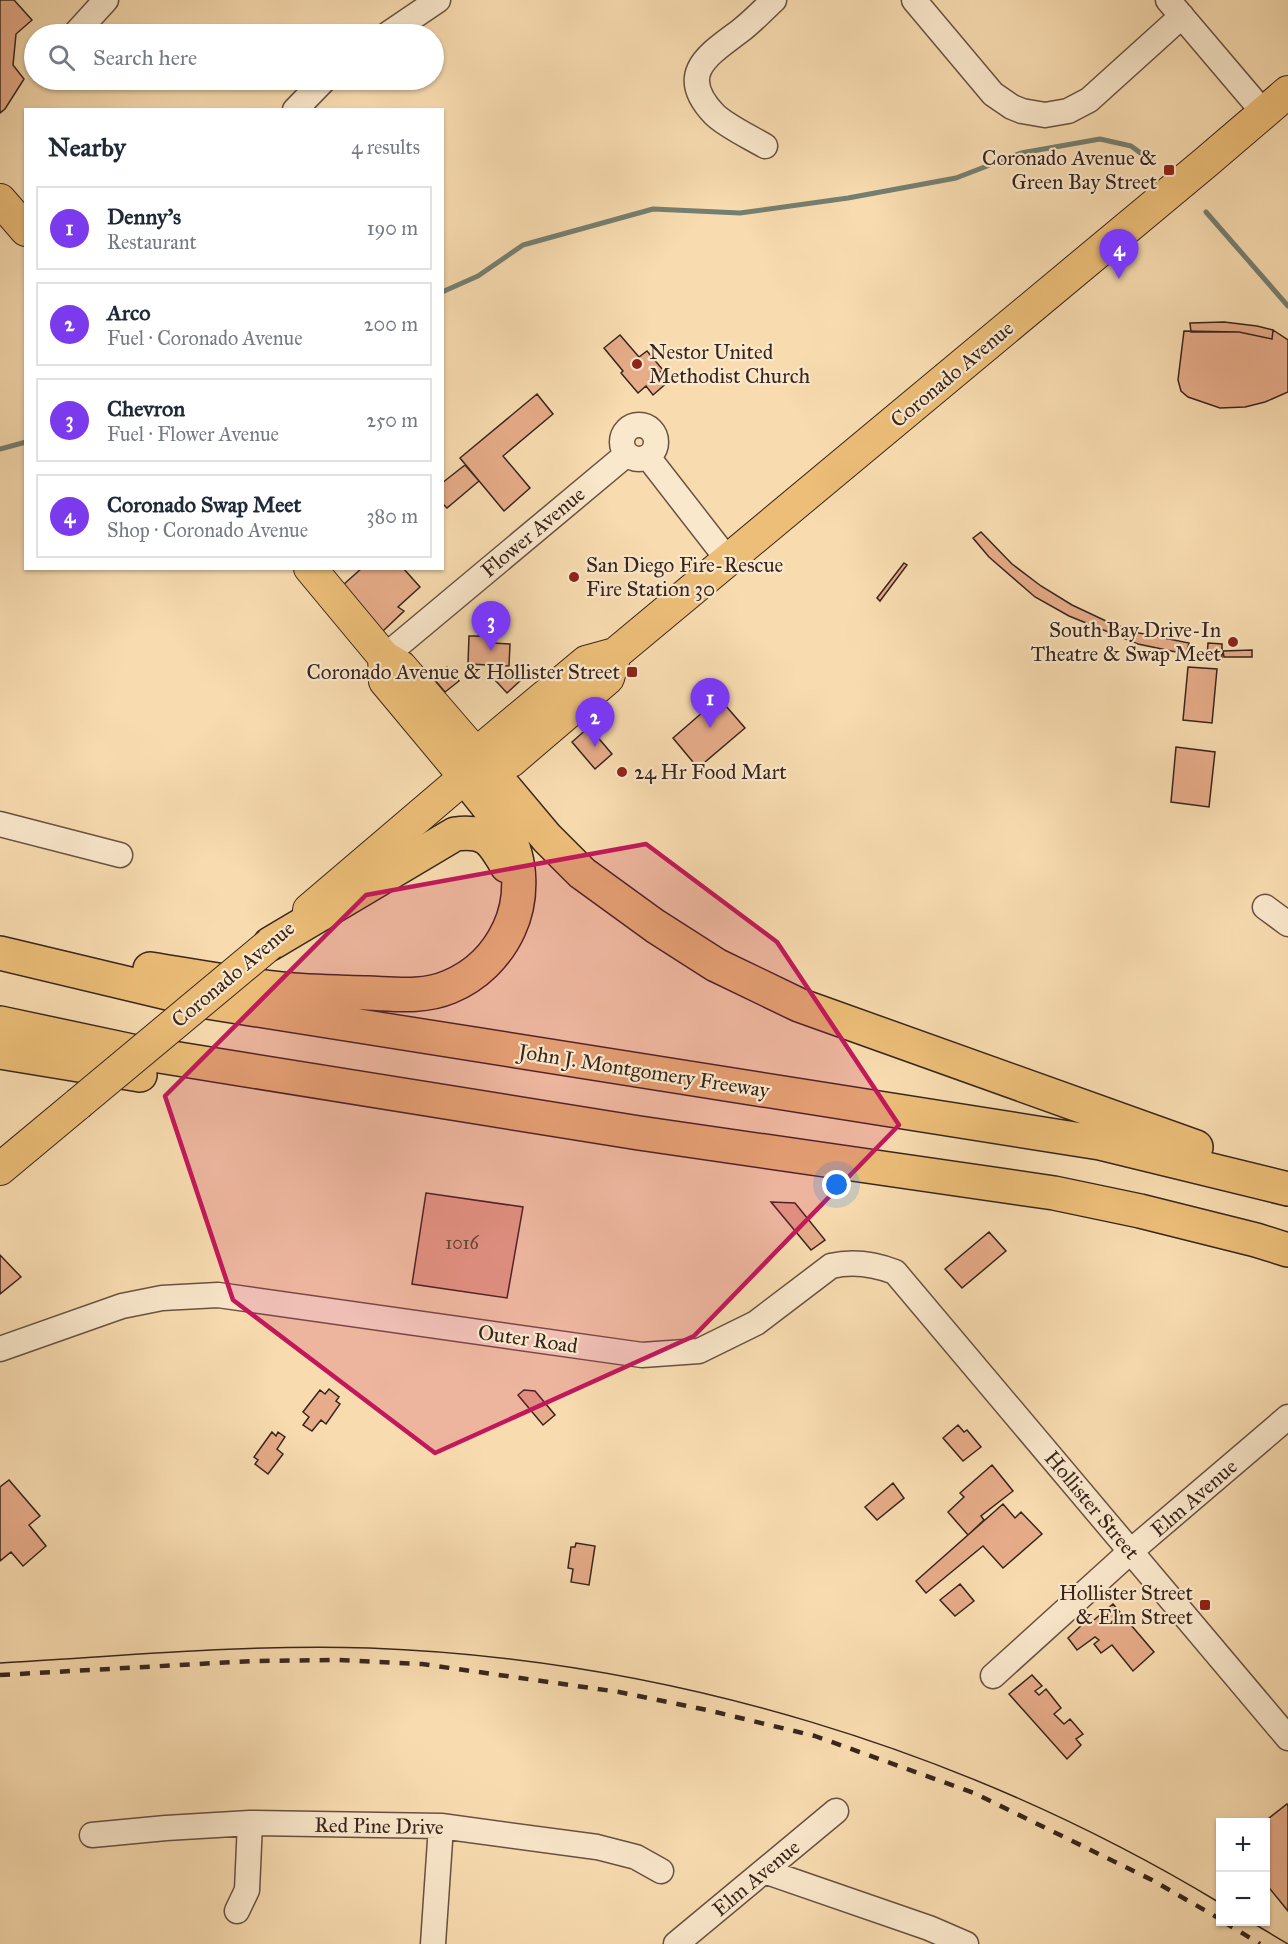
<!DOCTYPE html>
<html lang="en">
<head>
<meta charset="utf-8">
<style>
	:root { --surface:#fff; --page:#f2f2f3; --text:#1f2937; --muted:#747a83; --line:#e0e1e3; --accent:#7c3aed }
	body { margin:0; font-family:"IM FELL Great Primer",serif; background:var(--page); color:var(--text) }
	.controls { position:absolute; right:18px; bottom:18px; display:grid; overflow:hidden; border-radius:0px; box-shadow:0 2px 4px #0004 }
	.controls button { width:54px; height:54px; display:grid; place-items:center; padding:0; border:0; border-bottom:2px solid var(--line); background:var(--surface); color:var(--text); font:30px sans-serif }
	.you { position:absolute; left:837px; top:1185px; width:21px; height:21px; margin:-15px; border:4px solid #fff; border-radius:50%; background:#1a73e8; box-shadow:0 0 0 9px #1a73e833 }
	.badge { display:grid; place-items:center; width:39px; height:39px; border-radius:50%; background:var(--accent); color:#fff; font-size:20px; font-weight:700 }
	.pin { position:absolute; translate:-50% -50px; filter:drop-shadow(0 2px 3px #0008) }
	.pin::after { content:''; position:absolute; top:32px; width:21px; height:18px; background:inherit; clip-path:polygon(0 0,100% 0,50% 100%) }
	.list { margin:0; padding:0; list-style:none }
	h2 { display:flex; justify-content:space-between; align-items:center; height:78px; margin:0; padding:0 24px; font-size:26px }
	h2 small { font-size:20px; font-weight:400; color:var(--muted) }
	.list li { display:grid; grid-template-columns:39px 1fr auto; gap:18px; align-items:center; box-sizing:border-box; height:84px; margin:0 12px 12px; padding:0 12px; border:2px solid var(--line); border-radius:0px }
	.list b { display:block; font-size:22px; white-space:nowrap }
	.list p { margin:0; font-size:20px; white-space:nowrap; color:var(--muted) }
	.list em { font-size:20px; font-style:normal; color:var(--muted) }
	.icon { flex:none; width:33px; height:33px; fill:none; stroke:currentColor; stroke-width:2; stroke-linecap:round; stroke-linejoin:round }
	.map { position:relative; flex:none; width:1288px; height:1944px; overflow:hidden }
	.search { position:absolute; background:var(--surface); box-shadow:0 2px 4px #0004; left:24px; top:24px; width:420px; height:66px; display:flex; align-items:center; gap:15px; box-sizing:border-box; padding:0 21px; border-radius:33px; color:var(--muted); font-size:22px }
	.panel { position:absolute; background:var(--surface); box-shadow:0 2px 4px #0004; left:24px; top:108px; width:420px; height:462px; border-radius:0px }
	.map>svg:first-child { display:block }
</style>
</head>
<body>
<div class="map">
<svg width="1288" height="1944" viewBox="0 0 1288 1944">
	<rect width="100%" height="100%" fill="#f8dcb0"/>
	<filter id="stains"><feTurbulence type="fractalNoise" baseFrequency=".00333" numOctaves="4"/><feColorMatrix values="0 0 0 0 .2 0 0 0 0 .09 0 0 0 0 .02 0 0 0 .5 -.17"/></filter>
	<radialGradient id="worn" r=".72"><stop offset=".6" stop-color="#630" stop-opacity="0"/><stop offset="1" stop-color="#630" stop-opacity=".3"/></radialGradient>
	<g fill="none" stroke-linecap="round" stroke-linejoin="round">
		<!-- stream -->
		<path stroke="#757f71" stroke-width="5" d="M1206 212 1288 306
			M442 292 478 276 523 245 653 209 740 213 848 198 956 178 1021 153 1100 139 1131 146 1153 162
			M0 449 26 442"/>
	</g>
	<!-- building -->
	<path fill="#e7ac89" stroke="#38241d" stroke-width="1.5" d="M0 0H14L32 20 16 34 13 65 24 79 5 109 0 113Z
		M1224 322 1257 326 1273 330 1272 339 1239 332H1191L1190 323Z
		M1273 330 1288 340V392L1265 402 1245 407 1220 408 1188 397 1181 391 1178 380 1184 331 1239 332 1272 339Z
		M620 335 639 357 647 351 663 370 660 372 669 381 653 395 646 386 638 393 621 373 623 371 604 348Z
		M537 394 553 414 503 456 530 488 504 511 460 458Z
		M465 465 479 481 447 508 442 503V483Z
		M981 532 1012 564 1041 586 1072 605 1106 621 1139 633 1189 643 1186 654 1138 644 1069 616 1035 597 989 557 973 538Z
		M904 563 907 565 880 601 877 598Z
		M362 568H403L420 587 398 607 404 611 383 631 343 585Z
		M480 633H494L493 643 510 644 509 666 468 664 469 636H480Z
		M1208 643 1222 644V658L1207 657Z
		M1252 650V657H1224L1223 651Z
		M447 667 459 681 445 692 434 679Z
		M1188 667 1217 669 1212 723 1183 720Z
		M509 668 520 681 507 693 495 680Z
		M719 698 745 728 698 768 673 738Z
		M589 727 612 754 595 769 572 742Z
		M1176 747 1215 752 1209 807 1171 802Z
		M426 1193 523 1207 507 1298 412 1284Z
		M771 1202 795 1203 825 1240 811 1250Z
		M989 1232 1006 1251 962 1288 945 1269Z
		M0 1255 21 1277 0 1294Z
		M329 1389 339 1397 336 1401 340 1404 326 1424 321 1420 312 1431 303 1425 309 1417 303 1412 320 1390 325 1394Z
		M524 1390 535 1391 555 1415 543 1425 518 1395Z
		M958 1425 964 1432 967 1430 981 1447 963 1461 943 1438Z
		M272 1432 276 1436 278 1432 285 1437 277 1449 283 1454 268 1474 255 1464 258 1460 254 1457Z
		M992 1465 1013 1491 981 1516 984 1520 968 1535 948 1512 964 1497 960 1493Z
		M9 1480 40 1516 29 1525 46 1546 23 1566 11 1552 0 1561V1487Z
		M893 1483 904 1498 877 1520 865 1507Z
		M1003 1504 1015 1518 1021 1512 1042 1534 1003 1568 983 1546 926 1593 916 1581Z
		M576 1543 595 1546 589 1585 571 1582 573 1569 568 1568 571 1547H575Z
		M960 1584 974 1601 955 1616 940 1600Z
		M1113 1604 1154 1652 1133 1671 1112 1645 1101 1653 1094 1644 1099 1640 1095 1637 1077 1650 1068 1638 1085 1622 1088 1625Z
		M1032 1675 1042 1686 1035 1691 1039 1695 1046 1689 1061 1708 1054 1714 1064 1724 1070 1719 1083 1734 1076 1739 1081 1745 1067 1759 1009 1694Z
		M1287 1804 1288 1806V1911L1266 1884 1264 1822Z"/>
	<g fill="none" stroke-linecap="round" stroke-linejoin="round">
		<defs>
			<path id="minor" d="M914 0 993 94 1012 107 1022 111 1045 115 1068 111 1089 100 1182 16
				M1168 0 1264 113
				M75 34 106 0
				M388 34 438 0
				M295 110 324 80
				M765 146C750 137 726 126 714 114 676 74 708 55 740 31 752 22 763 10 774 0
				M622 442a17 17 0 1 1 34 0a17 17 0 1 1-34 0Z
				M648 457 728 560
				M384 657 627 454
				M0 824 120 855
				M1265 907 1288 924
				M0 1349 122 1306 162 1298 218 1295 642 1355 699 1351 756 1323 831 1266C852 1261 874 1264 895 1272L1288 1738
				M993 1676 1131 1551 1288 1417
				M92 1835 166 1828 250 1823 441 1826 597 1847 636 1857 661 1871
				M764 1871 929 1928 966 1944
				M237 1911 247 1890 250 1823
				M433 1944 441 1826
				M676 1944 836 1811"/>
			<path id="major" d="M0 200 26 230
				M310 568 384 657 401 667 489 769
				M384 657 385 681 465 777
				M471 775 511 761 608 678 615 654
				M309 910 465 777 489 743 586 662 615 654 1205 163 1288 92
				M0 1169 78 1104"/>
			<path id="highway" d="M489 769 547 838 582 873 655 926 716 965 799 1005 1196 1147
				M270 944 455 834C486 830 492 840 507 866
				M0 953 201 1001 1100 1143 1288 1189
				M150 969C194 976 237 984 281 989 310 992 339 992 368 993 395 994 423 998 449 987 476 976 497 955 509 929 523 899 522 860 506 832 495 813 478 795 465 777
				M0 1023 141 1053 639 1133 1054 1193 1140 1211 1256 1240 1288 1250
				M0 1052 140 1075"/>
		</defs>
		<!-- minor casing -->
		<use href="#minor" stroke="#685242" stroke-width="27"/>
		<!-- major casing -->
		<use href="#major" stroke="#38241d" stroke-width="34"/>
		<!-- highway casing -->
		<use href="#highway" stroke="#38241d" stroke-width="36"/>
		<!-- minor -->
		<use href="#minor" stroke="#fae8cc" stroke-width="24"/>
		<!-- major -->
		<use href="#major" stroke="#ecbe78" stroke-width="32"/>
		<!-- highway -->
		<use href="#highway" stroke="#ecbe78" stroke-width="33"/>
		<!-- tram -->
		<path stroke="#38241d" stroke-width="1.5" d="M0 1663C123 1656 246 1644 369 1648 667 1659 965 1749 1220 1903
			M1251 1922 1288 1944"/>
		<!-- rail -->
		<path stroke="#38241d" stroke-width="4.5" stroke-dasharray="10 10" stroke-linecap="butt" d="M0 1675 252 1661 338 1660 422 1664 619 1692 707 1710 815 1736 974 1793 1152 1880 1220 1919
			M1224 1922 1260 1944"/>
		<defs>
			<path id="major-bridge" d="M78 1104 270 944"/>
		</defs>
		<!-- major-bridge casing -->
		<use href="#major-bridge" stroke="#38241d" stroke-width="34" stroke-linecap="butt"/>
		<!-- major-bridge -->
		<use href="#major-bridge" stroke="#ecbe78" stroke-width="32"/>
	</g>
	<!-- marked area -->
	<path fill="#c2185b" fill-opacity="0.2" stroke="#c2185b" stroke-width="4.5" stroke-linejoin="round" d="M646 844 777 942 899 1125 694 1336 435 1453 233 1300 165 1096 366 895Z"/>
	<!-- markers -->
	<g fill="#8f2418" stroke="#fae8cc" stroke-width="2">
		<rect x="1163" y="164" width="12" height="12" rx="3"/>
		<circle cx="637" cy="364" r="6"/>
		<circle cx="574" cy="577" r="6"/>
		<circle cx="1233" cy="642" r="6"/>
		<rect x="626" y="666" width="12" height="12" rx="3"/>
		<circle cx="622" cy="772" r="6"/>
		<rect x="1199" y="1599" width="12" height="12" rx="3"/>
	</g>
	<g text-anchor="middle" stroke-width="4.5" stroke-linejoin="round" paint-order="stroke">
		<!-- number labels -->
		<g font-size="18" fill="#644638">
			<text x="462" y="1249">1016</text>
		</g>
		<!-- poi labels -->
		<g font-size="21" fill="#38241d" stroke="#fae8cc" text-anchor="end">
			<text x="1157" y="165">Coronado Avenue &amp;<tspan x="1157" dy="24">Green Bay Street</tspan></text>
			<text x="649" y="359" text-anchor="start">Nestor United<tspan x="649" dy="24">Methodist Church</tspan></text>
			<text x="586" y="572" text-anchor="start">San Diego Fire-Rescue<tspan x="586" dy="24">Fire Station 30</tspan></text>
			<text x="1221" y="637">South Bay Drive-In<tspan x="1221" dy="24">Theatre &amp; Swap Meet</tspan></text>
			<text x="620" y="679">Coronado Avenue &amp; Hollister Street</text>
			<text x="634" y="779" text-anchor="start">24 Hr Food Mart</text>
			<text x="1193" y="1600">Hollister Street<tspan x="1193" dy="24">&amp; Elm Street</tspan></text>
		</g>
		<!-- street labels -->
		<g font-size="21" fill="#38241d" stroke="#fae8cc">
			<text transform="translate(952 374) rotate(-40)" y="7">Coronado Avenue</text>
			<text transform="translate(533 532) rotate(-40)" y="7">Flower Avenue</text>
			<text transform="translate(233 974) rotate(-40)" y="7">Coronado Avenue</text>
			<text transform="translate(644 1071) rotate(9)" y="7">John J. Montgomery Freeway</text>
			<text transform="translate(528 1339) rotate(8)" y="7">Outer Road</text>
			<text transform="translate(1194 1498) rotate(-41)" y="7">Elm Avenue</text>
			<text transform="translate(1092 1505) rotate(50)" y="7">Hollister Street</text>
			<text transform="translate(379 1826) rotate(1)" y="7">Red Pine Drive</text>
			<text transform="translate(756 1878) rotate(-40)" y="7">Elm Avenue</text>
		</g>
	</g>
	<rect width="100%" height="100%" filter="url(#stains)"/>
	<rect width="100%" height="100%" fill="url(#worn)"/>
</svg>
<div class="controls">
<button>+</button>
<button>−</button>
</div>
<div class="you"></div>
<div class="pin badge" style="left:710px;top:728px">1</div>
<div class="pin badge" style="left:595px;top:747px">2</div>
<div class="pin badge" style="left:491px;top:651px">3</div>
<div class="pin badge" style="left:1119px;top:279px">4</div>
<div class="search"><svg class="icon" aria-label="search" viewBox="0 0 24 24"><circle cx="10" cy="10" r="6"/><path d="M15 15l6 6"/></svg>Search here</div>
<section class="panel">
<h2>Nearby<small>4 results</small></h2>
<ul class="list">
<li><span class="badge">1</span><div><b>Denny's</b><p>Restaurant</p></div><em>190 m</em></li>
<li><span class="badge">2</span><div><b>Arco</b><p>Fuel · Coronado Avenue</p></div><em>200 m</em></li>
<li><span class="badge">3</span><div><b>Chevron</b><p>Fuel · Flower Avenue</p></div><em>250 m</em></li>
<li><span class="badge">4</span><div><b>Coronado Swap Meet</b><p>Shop · Coronado Avenue</p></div><em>380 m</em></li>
</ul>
</section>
</div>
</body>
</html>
